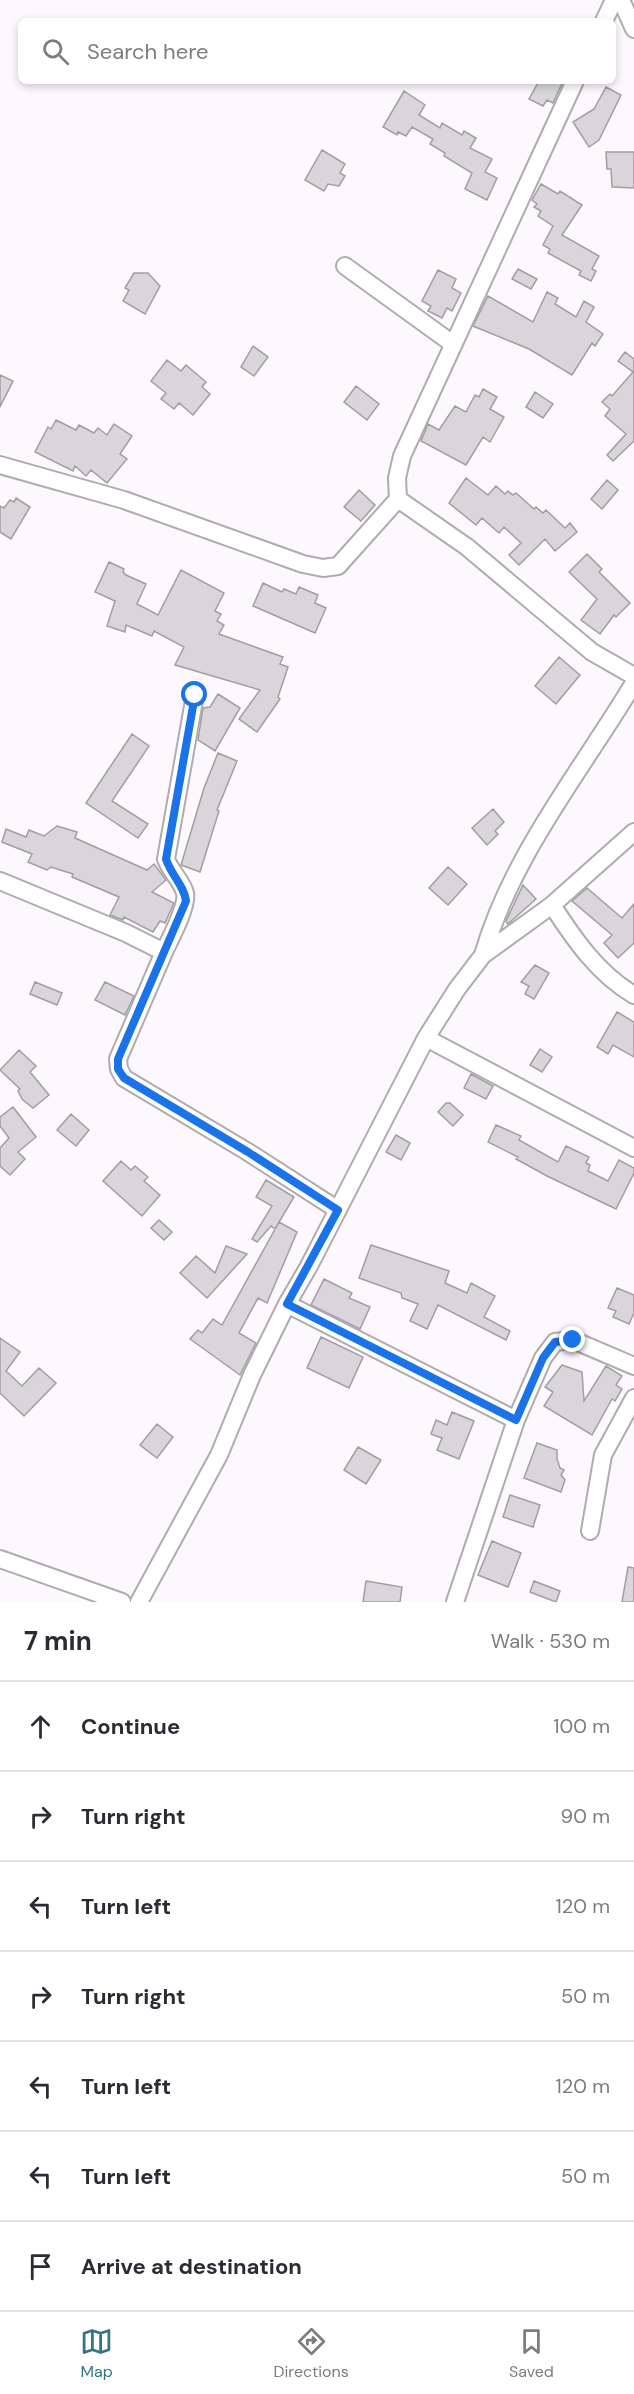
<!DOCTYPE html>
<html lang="en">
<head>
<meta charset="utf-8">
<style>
	:root { --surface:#fff; --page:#f2f2f3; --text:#2b2b33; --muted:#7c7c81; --line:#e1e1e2; --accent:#317584 }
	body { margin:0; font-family:"DM Sans",sans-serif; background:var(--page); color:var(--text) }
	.stop { position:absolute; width:18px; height:18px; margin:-14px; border:4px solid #1a73e8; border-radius:50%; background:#fff }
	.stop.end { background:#1a73e8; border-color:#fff; box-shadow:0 2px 6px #0008 }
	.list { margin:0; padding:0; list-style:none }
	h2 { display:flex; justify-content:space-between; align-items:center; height:78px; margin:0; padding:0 24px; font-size:26px }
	h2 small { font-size:20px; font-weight:400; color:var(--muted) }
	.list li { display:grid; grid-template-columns:39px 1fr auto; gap:18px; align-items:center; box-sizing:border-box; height:90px; padding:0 24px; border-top:2px solid var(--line) }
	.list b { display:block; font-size:22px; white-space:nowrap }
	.list em { font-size:20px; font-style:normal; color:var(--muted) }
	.icon { flex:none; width:33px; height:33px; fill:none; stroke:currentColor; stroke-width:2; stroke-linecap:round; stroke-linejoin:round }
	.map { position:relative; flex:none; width:634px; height:1602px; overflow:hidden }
	.search { position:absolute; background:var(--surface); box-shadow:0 3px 9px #0003; left:18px; right:18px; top:18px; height:66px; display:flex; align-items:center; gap:15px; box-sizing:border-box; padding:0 21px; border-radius:9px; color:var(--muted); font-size:22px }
	.sheet { height:708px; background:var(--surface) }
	nav { display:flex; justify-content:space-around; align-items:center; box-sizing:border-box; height:84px; border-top:2px solid var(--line); background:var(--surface); font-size:16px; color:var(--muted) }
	nav a { display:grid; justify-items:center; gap:3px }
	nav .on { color:var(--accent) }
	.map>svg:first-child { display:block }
</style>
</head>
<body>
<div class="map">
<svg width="634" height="1602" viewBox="0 0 634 1602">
	<rect width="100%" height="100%" fill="#fcf8fd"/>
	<!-- building -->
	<path fill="#d9d6db" stroke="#a19ea2" stroke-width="1.5" d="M539 81H563L553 103 547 100 543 106 529 99Z
		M606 87 621 95 599 140 589 147 573 122 594 109Z
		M404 91 425 105 419 115 440 128 442 123 462 135 464 131 476 138 470 148 492 159 485 172 497 178 487 200 465 189 472 173 444 156 445 153 430 144 433 139 412 127 406 136 398 132 397 135 383 127Z
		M322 150 345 164 340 173 345 176 339 186 328 184 324 191 305 180Z
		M606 152H634V188L612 187 611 169H607Z
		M541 184 558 194 560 191 582 205 562 235 599 256 592 269 596 271 591 281 579 275 581 271 548 253 550 249 543 245 553 226 538 216 541 211 534 207 537 204 532 200Z
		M518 269 537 279 531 289 512 279Z
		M438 270 456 279 452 288 461 293 452 311 447 308 442 318 428 311 431 306 422 301Z
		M134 273H148L160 286 145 314 123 301 129 290 125 288Z
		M547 292 558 298 555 304 576 317 584 301 594 307 586 322 603 334 595 346 592 343 572 375 529 349 473 326 488 296 533 322Z
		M253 346 268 357 254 376 241 367Z
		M625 352 634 359V441L613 461 607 455 626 434 605 416 610 409 602 402 610 394 612 396 633 372 618 361Z
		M167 360 181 371 186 365 206 382 202 387 210 394 193 415 179 403 174 409 161 399 166 393 151 381Z
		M0 375 13 381 0 407Z
		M356 386 379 404 367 420 344 402Z
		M483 389 497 397 490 409 504 417 490 442 483 437 466 465 421 441 428 424 439 430 455 406 466 412 475 395 479 397Z
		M535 392 553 404 543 418 526 407Z
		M56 420 76 430 79 425 94 433 98 428 107 435 114 424 132 436 120 454 127 459 107 483 91 470 86 476 75 466 73 471 35 452 48 427 51 429Z
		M466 478 488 495 496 486 505 494 508 491 513 495 516 493 534 509 536 507 543 513 546 510 565 528 570 523 577 532 555 551 545 539 519 565 509 555 521 543 504 527 499 533 482 518 476 525 449 503Z
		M607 480 618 490 602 509 591 499Z
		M359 490 375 505 361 521 344 507Z
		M16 498 30 507 11 539 0 532V506L4 508 10 500 14 502Z
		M587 554 602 569 599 572 630 603 616 617 614 615 600 634 581 620 597 599 569 572Z
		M109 562 124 569 123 572 126 575 146 584 137 604 158 615 181 570 224 593 215 611 221 614 217 621 224 625 219 634 283 657 280 664 288 667 278 697 280 699 257 732 239 719 260 690 175 665 184 647 154 631 152 636 126 625 125 632 107 626 115 601 95 592Z
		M263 583 282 592 284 589 296 594 299 587 318 595 315 603 326 608 315 633 253 606Z
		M559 657 580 675 556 704 535 686Z
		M218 694 240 708 215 751 198 740 203 708 210 707Z
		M132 734 149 746 112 801 148 824 138 838 86 803Z
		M218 753 237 761 217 810 219 811 200 872 181 865 204 788Z
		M493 809 504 822 495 831 498 834 487 845 472 828Z
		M57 826 77 832 75 838 147 870 154 864 166 880 152 892 174 903 165 923 160 921 153 932 124 917 123 920 110 915 119 897 72 877 73 874 51 867 47 870 28 862 32 854 2 842 6 829 26 837 29 830 44 836Z
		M448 867 467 884 448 905 429 888Z
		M523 885 536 899 508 924 506 921Z
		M587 888 622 918 634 904V943L618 958 604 943 612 935 572 901Z
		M535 965 549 973 534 999 525 994 529 986 521 982Z
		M35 982 62 993 57 1005 30 994Z
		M105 982 134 996 125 1015 95 1000Z
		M617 1012 634 1022V1057L613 1045 608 1054 597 1047Z
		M540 1049 552 1057 542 1072 530 1065Z
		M19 1050 36 1066 30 1072 49 1095 33 1108 22 1099 18 1091 20 1089 0 1070Z
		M471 1074 493 1086 486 1099 464 1088Z
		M446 1103H450L463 1115 453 1126 438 1112Z
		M13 1107 36 1137 18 1152 25 1159 10 1175 0 1166V1148L9 1138 0 1126V1117Z
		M71 1114 89 1130 76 1146 57 1130Z
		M496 1125 521 1136 519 1140 558 1162 566 1146 589 1157 586 1163 590 1165 588 1171 608 1181 619 1160 634 1168V1173L616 1209 547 1176 516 1159 518 1157 488 1142Z
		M396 1135 410 1143 401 1160 386 1152Z
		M121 1161 131 1170 135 1166 148 1177 144 1181 160 1195 142 1216 103 1181Z
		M266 1180 294 1197 275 1229 271 1226 257 1242 252 1239 272 1206 256 1197Z
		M159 1220 172 1232 164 1240 151 1228Z
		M279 1222 297 1232 267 1303 258 1298 239 1333 256 1343 240 1375 190 1339 198 1330 202 1333 213 1319 222 1325Z
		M371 1245 449 1271 445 1283 467 1293 471 1283 495 1296 484 1317 510 1331 506 1340 438 1305 427 1329 410 1321 418 1304 402 1298 401 1293 359 1278Z
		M226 1246 247 1254 207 1298 180 1273 196 1256 215 1273Z
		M324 1279 352 1293 349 1298 370 1307 360 1329 311 1305Z
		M617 1288 634 1295V1313L629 1324 613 1317 616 1311 608 1308Z
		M321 1337 363 1357 349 1388 307 1368Z
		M0 1338 20 1352 6 1371 22 1386 39 1368 56 1383 24 1416 0 1393Z
		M562 1365 582 1372 584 1401 606 1366 622 1376 616 1385 622 1389 615 1401 612 1399 592 1435 544 1406 553 1392 545 1387Z
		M452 1412 474 1421 459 1459 437 1450 442 1438 431 1434 436 1420 447 1425Z
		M157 1424 173 1437 157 1458 140 1445Z
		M537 1443 557 1450V1459L560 1468 564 1470 561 1475 565 1480 561 1492 524 1478Z
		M358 1447 381 1460 366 1484 344 1470Z
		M510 1495 540 1505 533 1527 503 1517Z
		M492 1541 521 1553 508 1587 478 1575Z
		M628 1567 634 1568V1602H622Z
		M366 1581 402 1587 400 1602H363Z
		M534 1581 560 1591 556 1602 530 1592Z"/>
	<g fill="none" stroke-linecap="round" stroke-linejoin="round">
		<defs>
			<path id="minor" d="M621 0 634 29
				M604 21 614 0
				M575 81 402 456 397 478 398 499 467 547 592 652 634 676
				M345 266 453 344
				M0 465 124 500 303 564 323 568 338 566 398 499
				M0 881 126 933 164 952 118 1059 119 1069 124 1078 248 1152 338 1210
				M552 905C574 939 598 974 634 995
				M164 952C170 939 188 906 185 893 182 881 170 871 166 859L195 695
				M483 955C512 855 581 771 634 683
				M426 1038 634 1148
				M287 1304 516 1420
				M590 1531 603 1455 634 1398
				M0 1559 122 1602
				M139 1602 219 1455 252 1375 287 1304 309 1266 426 1038 457 989 483 955 552 905 634 832
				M455 1602 516 1420 543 1358 555 1342 573 1340 634 1366"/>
		</defs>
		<!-- minor casing -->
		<use href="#minor" stroke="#afacb0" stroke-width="20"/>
		<!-- minor -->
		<use href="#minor" stroke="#fff" stroke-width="16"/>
	</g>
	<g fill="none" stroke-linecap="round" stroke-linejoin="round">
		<!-- route -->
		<path stroke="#1a73e8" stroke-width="8" d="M195 695 166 859C171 875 184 885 186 901L118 1059V1069L124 1078 248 1152 338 1210 287 1304 516 1420 543 1358 555 1342 573 1340"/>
	</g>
</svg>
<div class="stop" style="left:195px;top:695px"></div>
<div class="stop end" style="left:573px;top:1340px"></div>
<div class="search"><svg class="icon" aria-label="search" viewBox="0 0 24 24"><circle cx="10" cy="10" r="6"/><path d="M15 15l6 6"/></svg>Search here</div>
</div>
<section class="sheet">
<h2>7 min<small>Walk · 530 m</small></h2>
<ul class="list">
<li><svg class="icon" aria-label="ahead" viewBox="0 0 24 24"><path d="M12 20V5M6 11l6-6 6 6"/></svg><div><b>Continue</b></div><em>100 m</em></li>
<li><svg class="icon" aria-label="right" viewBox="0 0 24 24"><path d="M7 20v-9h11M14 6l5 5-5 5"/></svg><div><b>Turn right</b></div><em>90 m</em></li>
<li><svg class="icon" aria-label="left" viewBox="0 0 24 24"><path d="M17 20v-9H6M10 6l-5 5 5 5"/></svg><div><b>Turn left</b></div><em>120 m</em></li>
<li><svg class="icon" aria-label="right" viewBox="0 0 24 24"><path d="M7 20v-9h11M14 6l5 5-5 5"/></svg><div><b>Turn right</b></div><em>50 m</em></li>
<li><svg class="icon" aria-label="left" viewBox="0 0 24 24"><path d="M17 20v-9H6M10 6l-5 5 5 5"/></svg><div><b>Turn left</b></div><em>120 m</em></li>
<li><svg class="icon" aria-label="left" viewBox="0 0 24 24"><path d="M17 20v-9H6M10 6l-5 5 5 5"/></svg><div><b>Turn left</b></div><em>50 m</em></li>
<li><svg class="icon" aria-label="arrive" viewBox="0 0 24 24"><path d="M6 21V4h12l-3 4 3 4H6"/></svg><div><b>Arrive at destination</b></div></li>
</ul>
</section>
<nav>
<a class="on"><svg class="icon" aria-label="map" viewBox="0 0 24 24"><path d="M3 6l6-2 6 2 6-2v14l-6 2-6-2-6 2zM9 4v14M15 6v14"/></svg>Map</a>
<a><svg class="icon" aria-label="directions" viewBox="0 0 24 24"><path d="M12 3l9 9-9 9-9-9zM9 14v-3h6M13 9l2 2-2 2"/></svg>Directions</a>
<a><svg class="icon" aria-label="saved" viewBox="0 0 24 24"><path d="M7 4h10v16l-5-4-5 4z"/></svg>Saved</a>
</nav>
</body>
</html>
